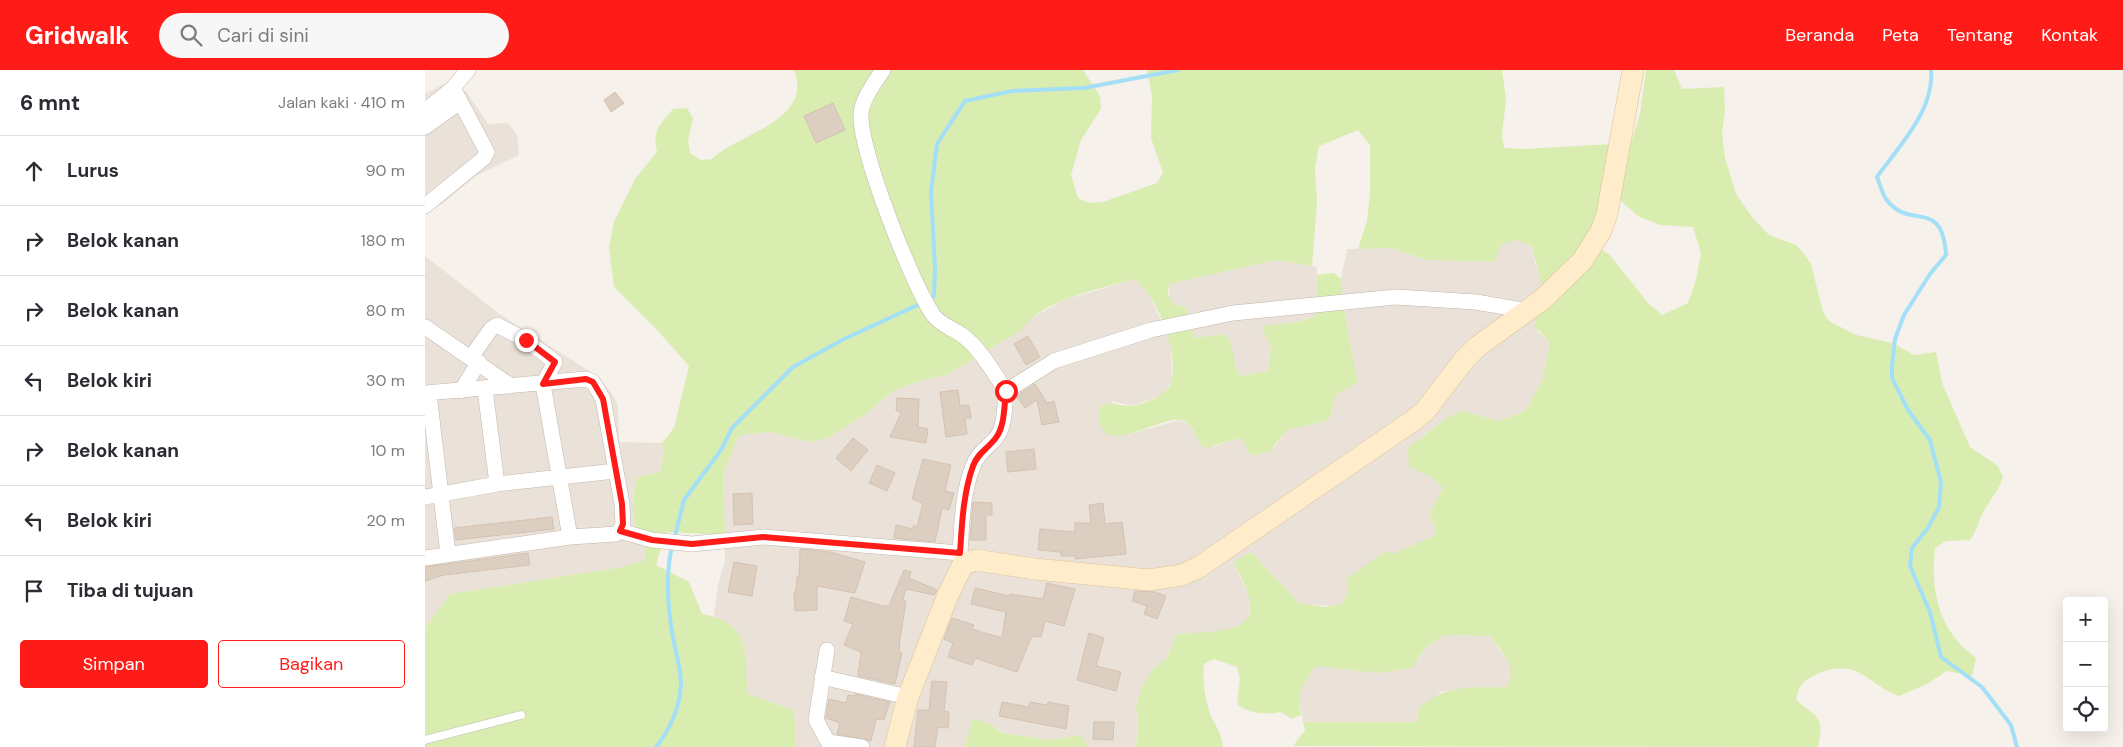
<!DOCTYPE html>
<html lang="id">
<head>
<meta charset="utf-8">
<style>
	:root { --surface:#fff; --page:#f7f7f7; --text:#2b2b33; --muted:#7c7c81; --line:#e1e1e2; --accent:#ff1c18 }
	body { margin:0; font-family:"DM Sans",sans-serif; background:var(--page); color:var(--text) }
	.controls { position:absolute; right:15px; bottom:15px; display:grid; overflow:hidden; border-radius:5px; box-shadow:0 5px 20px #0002 }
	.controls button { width:45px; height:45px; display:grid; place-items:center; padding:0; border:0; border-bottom:1px solid var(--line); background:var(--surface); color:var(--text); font:25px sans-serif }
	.stop { position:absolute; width:15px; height:15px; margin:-11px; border:4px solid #ff1c18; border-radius:50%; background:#fff }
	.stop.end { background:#ff1c18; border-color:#fff; box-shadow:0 1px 5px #0008 }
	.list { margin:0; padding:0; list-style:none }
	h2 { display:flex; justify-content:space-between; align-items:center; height:65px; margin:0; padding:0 20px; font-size:21px }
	h2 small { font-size:16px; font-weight:400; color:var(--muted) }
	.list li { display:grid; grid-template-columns:32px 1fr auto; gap:15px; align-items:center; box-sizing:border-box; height:70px; padding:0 20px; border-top:1px solid var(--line) }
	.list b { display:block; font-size:19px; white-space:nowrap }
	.list em { font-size:16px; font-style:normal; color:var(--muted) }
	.actions { display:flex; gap:10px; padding:15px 20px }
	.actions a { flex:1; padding:11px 0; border:1px solid var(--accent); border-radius:5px; text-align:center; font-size:18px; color:var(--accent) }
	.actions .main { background:var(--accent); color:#fff }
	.icon { flex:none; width:28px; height:28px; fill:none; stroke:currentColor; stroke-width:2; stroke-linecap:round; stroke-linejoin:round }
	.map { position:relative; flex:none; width:1698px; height:677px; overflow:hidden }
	header { display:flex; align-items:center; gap:30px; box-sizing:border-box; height:70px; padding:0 25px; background:var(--accent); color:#fff }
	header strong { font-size:24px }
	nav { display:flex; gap:28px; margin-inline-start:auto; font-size:18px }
	.search { width:350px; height:45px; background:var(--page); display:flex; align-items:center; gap:12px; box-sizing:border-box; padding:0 18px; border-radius:28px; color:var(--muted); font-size:19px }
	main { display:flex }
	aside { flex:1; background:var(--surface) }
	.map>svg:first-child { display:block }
</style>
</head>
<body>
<header>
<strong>Gridwalk</strong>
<div class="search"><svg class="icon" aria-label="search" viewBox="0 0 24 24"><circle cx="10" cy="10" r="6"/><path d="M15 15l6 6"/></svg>Cari di sini</div>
<nav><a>Beranda</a><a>Peta</a><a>Tentang</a><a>Kontak</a></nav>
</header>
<main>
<aside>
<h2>6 mnt<small>Jalan kaki · 410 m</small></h2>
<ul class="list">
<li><svg class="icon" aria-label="ahead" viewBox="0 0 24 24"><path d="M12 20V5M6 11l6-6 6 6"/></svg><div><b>Lurus</b></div><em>90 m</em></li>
<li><svg class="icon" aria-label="right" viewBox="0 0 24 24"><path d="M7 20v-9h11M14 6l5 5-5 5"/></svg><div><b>Belok kanan</b></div><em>180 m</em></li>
<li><svg class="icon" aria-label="right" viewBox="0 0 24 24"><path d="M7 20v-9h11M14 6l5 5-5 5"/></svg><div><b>Belok kanan</b></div><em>80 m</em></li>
<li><svg class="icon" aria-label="left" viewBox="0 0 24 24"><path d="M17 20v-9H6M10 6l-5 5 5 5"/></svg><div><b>Belok kiri</b></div><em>30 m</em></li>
<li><svg class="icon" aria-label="right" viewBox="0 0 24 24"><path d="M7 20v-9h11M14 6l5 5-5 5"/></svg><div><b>Belok kanan</b></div><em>10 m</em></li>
<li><svg class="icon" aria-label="left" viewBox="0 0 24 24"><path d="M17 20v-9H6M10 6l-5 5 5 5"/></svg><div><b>Belok kiri</b></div><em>20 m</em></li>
<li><svg class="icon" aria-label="arrive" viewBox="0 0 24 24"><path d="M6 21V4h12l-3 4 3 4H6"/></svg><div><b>Tiba di tujuan</b></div></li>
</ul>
<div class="actions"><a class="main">Simpan</a><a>Bagikan</a></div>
</aside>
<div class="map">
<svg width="1698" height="677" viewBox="0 0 1698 677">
	<rect width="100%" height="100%" fill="#f6f1ea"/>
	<!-- residential -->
	<path fill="#eae2d8" d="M19 14 41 21 63 54 83 53 92 65 94 85 49 107 17 134 0 141V24Z
		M1090 170 1107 175 1110 193 1115 205 1118 231 1112 261 1125 272 1118 308 1103 338 1098 342 1073 351 1038 341 1023 347 997 367 985 397 1005 406 1018 418 1004 445 1011 459V465L922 509 924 515 921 528 917 534 912 536 874 534 849 508 808 492 826 529 823 548 817 555 797 562 751 564 742 588 728 600 711 638 713 651 711 677H662L659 669 654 665 625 670 605 667 579 663 568 656 548 650 539 677H371L369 640 323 624 317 569 289 546 293 515 300 490 298 404 314 365 346 362 384 372 401 369 440 345 468 321 498 310 522 305 596 260 603 250 639 230 710 209 721 219 746 271 747 310 741 321 730 328 707 336 687 331 678 359 683 363 702 365 754 350 763 353 773 370 787 377 814 368 819 372 848 379 862 360 901 351 905 347 911 325 933 312 920 246 916 209 922 179 965 178 1002 190H1029Z
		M0 186 76 245 174 307 188 325 193 335 194 372 237 373 239 381 235 402 212 407 208 425 210 454 221 474V491L198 497 25 524 0 558Z
		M852 190 892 197 891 246 873 252 837 256 846 277 843 301 815 306 799 264 769 268 761 237 748 234 745 230 744 214Z
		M1019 565 1065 566 1086 595 1088 606 1082 618 1040 619 1015 622 993 652H878L873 628 876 616 891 595 953 603 995 587 1001 577Z"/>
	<!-- green -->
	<path fill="#d9edb0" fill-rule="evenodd" d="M369 0H658L675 26 676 39 656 70 646 105 653 128 664 133 678 132 732 113 738 103 726 68 727 25 722 0H1077L1081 29 1077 66 1079 78 1099 79 1206 73 1215 44 1221 0H1249L1257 19 1299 17 1300 41 1297 64 1300 88 1311 124 1327 147 1344 165 1371 175 1379 184 1386 194 1398 242 1404 251 1431 265 1467 273 1489 285 1511 282 1517 313 1545 377 1573 396 1578 407C1574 421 1565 429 1559 441 1553 451 1552 461 1545 470L1521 471 1510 478C1505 522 1514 561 1551 588L1547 606 1522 601 1502 614 1474 626C1442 614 1432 586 1392 604 1379 610 1374 615 1371 629 1389 648 1401 643 1393 677L868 676 880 660 878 652H992L994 638C1022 613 1048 618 1082 617 1093 594 1078 584 1065 566L1019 565 1001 577 987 598 953 603 891 596C879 612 870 624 876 645L867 649 856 642C840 645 825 644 812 634L815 609 812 597 789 589 779 594C777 610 780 633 787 648 792 658 797 665 798 677H711L713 651 711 638 716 619 728 599 742 588 751 564C810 560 850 564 808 492L826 482 874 533 899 537 917 534 923 521 921 509 958 483 964 482 969 484 1011 465V459L1004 445 1018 418 1005 406 985 397 982 379 1023 347 1038 341 1073 351 1098 342 1103 337 1118 308 1125 272 1109 256C1112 247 1117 237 1117 229 1118 210 1110 193 1107 175L1090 170 1076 175 1069 192 1002 190 965 178 933 179 942 151 945 122V75L933 60 894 76 890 98 892 132 887 196 852 190 744 214 743 224 748 234 761 237 769 268 800 264C810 275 807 293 815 306L843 301 846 277 836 256 873 252 891 246 892 205 909 203 916 209 920 246 933 312 911 325 905 347 901 351 862 360 844 382 830 385 824 383 819 372 814 368 781 378C769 372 770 353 756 350 732 345 670 396 674 337 691 330 690 336 706 336 719 335 737 326 745 316 756 284 734 231 710 209 676 219 617 229 596 260L522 305 498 310 468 321 440 345 401 369 384 372 346 362 314 365 298 404 300 465 241 462 231 495 264 512 277 544C327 554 319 582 323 624L369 640 371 677H0V558L25 524 198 497 221 490C221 467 215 472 210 454 206 440 209 421 212 407L235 402 239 381 237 373 249 358 264 296 232 260 189 217 184 178 189 152 210 109 232 82C227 59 235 55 248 39L262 38 268 48 263 71 265 83 276 90 287 89C312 64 389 51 369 0ZM1180 117 1213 146 1235 155 1268 157 1276 183 1271 210 1263 233 1237 245 1223 233 1185 185 1163 171Z
		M548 649 563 653 578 663 605 667 625 670 654 665 659 669 662 677H539Z"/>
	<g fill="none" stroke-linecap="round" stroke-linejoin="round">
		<!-- stream -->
		<path stroke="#a3dff6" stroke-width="4" d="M1506 0C1510 40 1473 77 1452 107 1455 114 1457 123 1461 129 1485 162 1517 126 1521 185L1505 204 1479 245 1470 269 1467 296V308L1483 340 1505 370 1516 412 1514 437 1503 458 1487 478 1485 496 1505 542 1516 587 1557 617 1586 655 1592 677
			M503 229 509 226 510 197 506 122 512 74 540 31 587 21 659 18 753 0
			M249 470 259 430 296 380 307 358 368 297 419 269 497 233
			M231 677C245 659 255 637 256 614 256 599 251 583 248 568 243 539 240 505 247 477"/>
	</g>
	<!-- building -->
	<path fill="#dccec1" stroke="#d4c2b1" d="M190 22 199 33 186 42 179 30Z
		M408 33 420 60 391 73 379 46Z
		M603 266 615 287 601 295 589 274Z
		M610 314 622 333 629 331 634 352 617 355 612 330 600 338 591 326Z
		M533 320 535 336 544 335 546 348H540L542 364 521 367 515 322Z
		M472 328 494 329 493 357 503 359 501 373 465 367 476 343 471 340Z
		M428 368 443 380 426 401 411 388Z
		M609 379 611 399 583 402 581 382Z
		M498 389 526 395 520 421 529 423 524 440 517 438 510 472 469 468 471 455 488 459V456L492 457 498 433 487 429Z
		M452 395 470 403 462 421 444 413Z
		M327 423 328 454 309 455 308 424Z
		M548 432 567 433V445H561V470H545Z
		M678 433 680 454 697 452 701 484 650 489V486H636V482L613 480 615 459 650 462V453H666L664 435Z
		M127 447 129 459 31 470 29 458Z
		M375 479 405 482 440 492 430 523 392 516V540L370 541 369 522H371L372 507H374Z
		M103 483 105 495 19 505 0 511V497Z
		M309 492 332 496 327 526 303 522Z
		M479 500 486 502 484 508 512 520 509 525 481 519 478 530 481 531 475 569 474 582 477 583 470 614 433 606 436 582 419 575 428 554 419 551 426 527 458 536H464Z
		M622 513 650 519 639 556 620 551 616 567 607 566 592 602 550 588 547 595 523 587 528 573 519 569 527 548 549 555 547 559 577 568 581 542 546 534 550 518 584 526 585 524 618 529Z
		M710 521 730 522 741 526 732 549 719 544 722 536 707 531Z
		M664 563 679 568 671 596 696 602 691 621 652 610Z
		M507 611 522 612 519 641 524 642 523 658 513 657 510 677H489L493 640H504Z
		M430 624 465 632 459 650 451 649 446 671 412 664 415 653 401 648 404 629 421 633 423 625 430 626Z
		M577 632 604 637 605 632 622 635 623 632 644 636 641 659 574 646Z
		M669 652H689L688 670 668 669Z"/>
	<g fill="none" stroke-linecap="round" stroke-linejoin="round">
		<defs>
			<path id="service" d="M0 670 96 645"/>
			<path id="minor" d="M458 0C450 12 437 29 436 44 434 79 487 215 509 246 516 255 527 258 537 265 555 278 569 303 581 321
				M0 41 28 18 43 0
				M0 57 35 32
				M0 136 59 88 62 82 28 18
				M0 257 86 316
				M46 287 66 259 72 255 101 270 130 292 118 314 145 467
				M60 319 72 414
				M36 321 54 292
				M0 323 161 309 168 312 178 329 197 434 198 454 195 461 191 464 145 467 0 488
				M4 324 23 484
				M0 427 72 414 190 401
				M195 461 227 470 267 474 339 467 535 483 537 492
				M535 483C537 454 537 424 548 396 552 384 562 378 570 369 581 357 579 337 581 321L629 291 726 260 808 243 971 227 1051 232 1103 241
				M402 580 391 650 403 672 437 677
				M397 607 483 627"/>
			<path id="secondary" d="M470 677 483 627 523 525 538 494 551 490 610 499 724 510 757 505 774 497 989 350 1000 341 1039 290 1052 277 1118 229 1157 191 1176 161 1182 144 1208 0"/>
		</defs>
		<!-- service casing -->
		<use href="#service" stroke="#c2b7ac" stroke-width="9"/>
		<!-- minor casing -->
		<use href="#minor" stroke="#c2b7ac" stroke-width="16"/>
		<!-- secondary casing -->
		<use href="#secondary" stroke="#dcc299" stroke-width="22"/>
		<!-- service -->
		<use href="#service" stroke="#fff" stroke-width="8"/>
		<!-- minor -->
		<use href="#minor" stroke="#fff" stroke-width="15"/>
		<!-- secondary -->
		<use href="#secondary" stroke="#ffeccb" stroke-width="21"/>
	</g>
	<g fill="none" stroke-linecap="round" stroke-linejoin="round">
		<!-- route -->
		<path stroke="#ff1c18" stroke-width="6" d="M101 270 130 292 118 314 161 309 168 312 178 329 197 434 198 454 195 461 227 470 267 474 338 467 535 483C537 454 538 424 548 396 552 384 562 379 570 369 580 357 579 337 581 321"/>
	</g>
</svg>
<div class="controls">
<button>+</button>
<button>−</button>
<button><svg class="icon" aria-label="locate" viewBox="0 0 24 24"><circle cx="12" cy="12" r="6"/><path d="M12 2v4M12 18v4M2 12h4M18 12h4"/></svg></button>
</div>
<div class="stop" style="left:581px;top:321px"></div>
<div class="stop end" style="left:101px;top:270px"></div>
</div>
</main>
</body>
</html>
